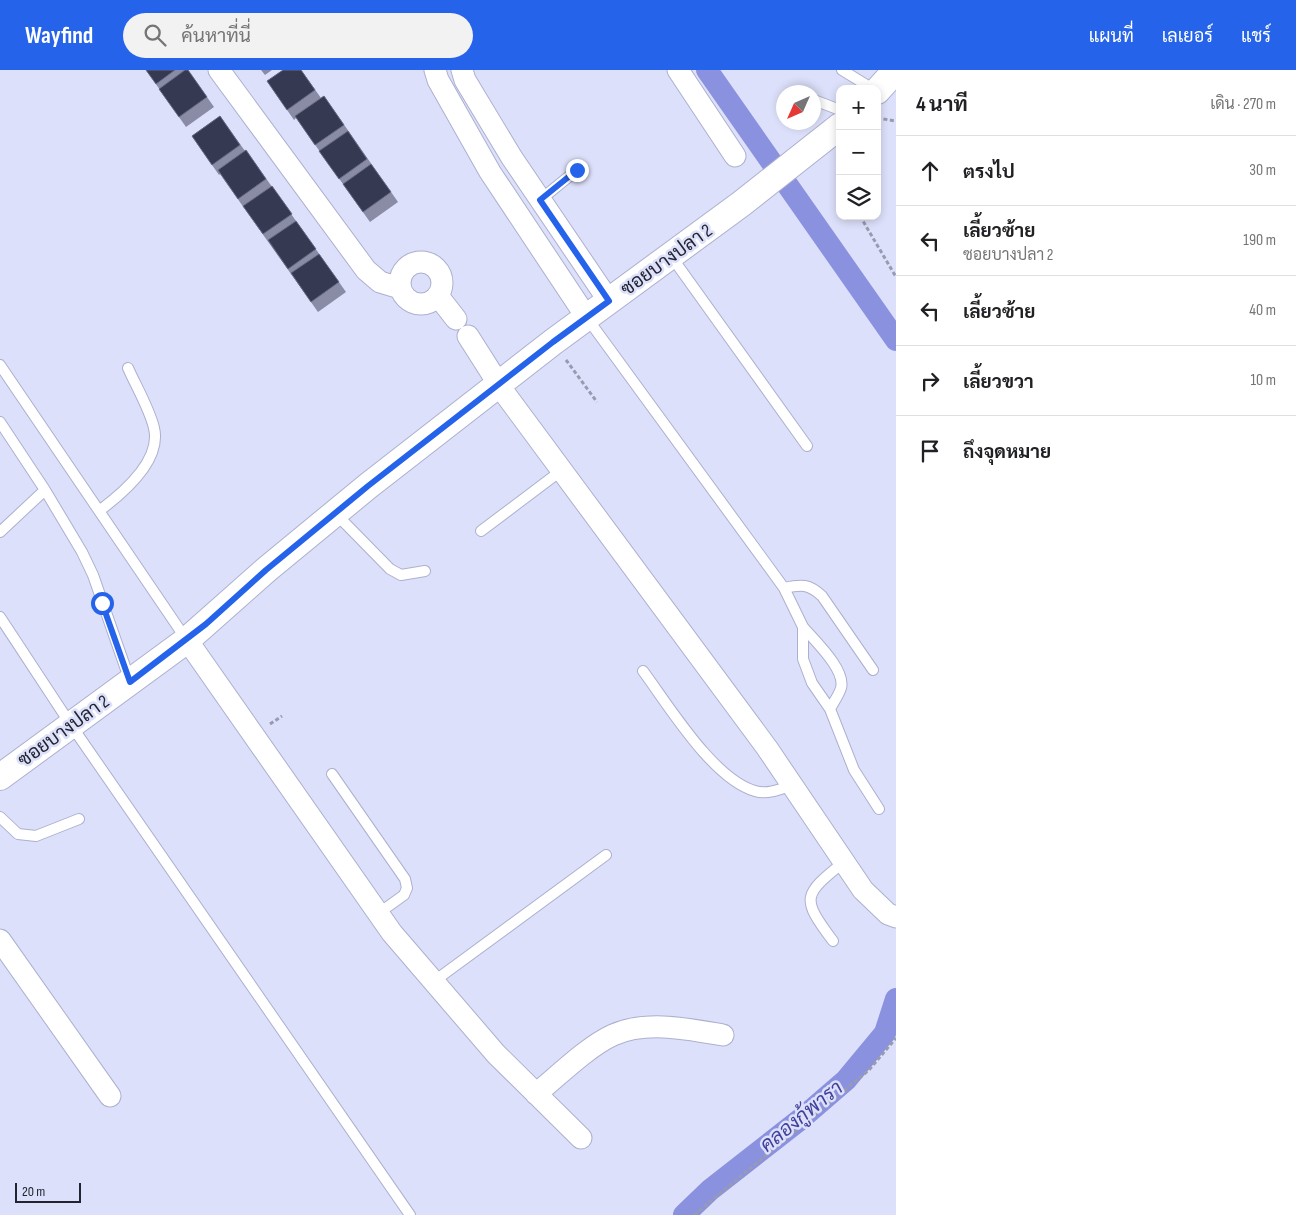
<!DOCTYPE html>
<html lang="th">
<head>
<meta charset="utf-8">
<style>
	:root { --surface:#fff; --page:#f2f2f2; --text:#202124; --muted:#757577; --line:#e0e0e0; --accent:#2563eb }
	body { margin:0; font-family:"Sofia Sans Condensed",Sarabun,sans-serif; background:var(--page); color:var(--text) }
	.controls { position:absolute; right:15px; top:15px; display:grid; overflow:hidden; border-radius:10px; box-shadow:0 2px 8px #0003 }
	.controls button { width:45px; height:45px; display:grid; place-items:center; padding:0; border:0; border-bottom:1px solid var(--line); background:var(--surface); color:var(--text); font:25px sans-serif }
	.compass { position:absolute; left:776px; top:15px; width:45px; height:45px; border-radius:50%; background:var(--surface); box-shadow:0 2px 8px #0003; rotate:225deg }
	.scale { position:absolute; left:15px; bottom:12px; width:66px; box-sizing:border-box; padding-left:5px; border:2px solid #22242f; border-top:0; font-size:14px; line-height:18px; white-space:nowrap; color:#22242f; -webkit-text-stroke:4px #dde0fa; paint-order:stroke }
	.stop { position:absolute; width:15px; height:15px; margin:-11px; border:4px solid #2563eb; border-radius:50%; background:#fff }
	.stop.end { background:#2563eb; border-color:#fff; box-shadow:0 1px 5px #0008 }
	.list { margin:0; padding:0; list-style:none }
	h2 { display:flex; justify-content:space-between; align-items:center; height:65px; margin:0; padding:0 20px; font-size:21px }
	h2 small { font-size:16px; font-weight:400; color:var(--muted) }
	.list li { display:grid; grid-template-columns:32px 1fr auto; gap:15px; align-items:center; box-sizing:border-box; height:70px; padding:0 20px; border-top:1px solid var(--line) }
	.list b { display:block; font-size:19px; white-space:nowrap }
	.list p { margin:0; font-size:16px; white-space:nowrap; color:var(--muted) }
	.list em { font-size:16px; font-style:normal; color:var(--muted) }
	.icon { flex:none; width:28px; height:28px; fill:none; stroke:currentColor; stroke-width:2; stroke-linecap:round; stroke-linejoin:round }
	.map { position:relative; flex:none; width:896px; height:1145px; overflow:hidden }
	header { display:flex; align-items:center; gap:30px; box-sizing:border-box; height:70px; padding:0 25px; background:var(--accent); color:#fff }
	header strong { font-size:24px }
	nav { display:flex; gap:28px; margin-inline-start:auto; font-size:18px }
	.search { width:350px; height:45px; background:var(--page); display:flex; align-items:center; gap:12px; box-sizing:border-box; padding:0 18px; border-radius:28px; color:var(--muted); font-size:19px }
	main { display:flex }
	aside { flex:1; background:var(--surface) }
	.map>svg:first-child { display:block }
</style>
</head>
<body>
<header>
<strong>Wayfind</strong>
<div class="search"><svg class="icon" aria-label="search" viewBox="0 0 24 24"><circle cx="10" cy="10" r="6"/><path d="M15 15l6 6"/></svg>ค้นหาที่นี่</div>
<nav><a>แผนที่</a><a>เลเยอร์</a><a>แชร์</a></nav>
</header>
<main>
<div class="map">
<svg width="896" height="1145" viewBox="0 0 896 1145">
	<rect width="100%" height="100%" fill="#dde0fa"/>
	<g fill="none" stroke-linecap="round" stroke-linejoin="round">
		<!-- canal -->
		<path stroke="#8a91df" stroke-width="22" d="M707 0 896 270
			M684 1145 710 1120 802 1048 846 1010 885 963 896 929"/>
		<defs>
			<path id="service" d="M842 0 873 19
				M814 30 840 40
				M540 130 577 100
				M671 186 807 376
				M587 248 784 518 803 557V589L812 613 830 639 854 700 879 739
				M0 295 186 569
				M0 352 45 420
				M99 441C122 424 162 391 154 358 150 340 136 316 128 298
				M336 444 390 499 401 505 425 501
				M481 461 562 400
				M0 462 45 420 82 482 93 505 130 611
				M784 518C802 514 809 514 822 526L873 600
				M0 547 71 655 410 1145
				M803 557C815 571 846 600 841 618 839 625 833 633 830 639
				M643 601C669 636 713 709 755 721 767 725 781 719 792 715
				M332 704 405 809 407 818 404 825 379 843
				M0 747 18 764 36 766 79 749
				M833 871C800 827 803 825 845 791
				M433 912 606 785"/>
			<path id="minor" d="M219 0 366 200 380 212 400 218
				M435 0 438 10 490 102 587 248
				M462 0 465 10 512 88 609 231
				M678 0 735 86
				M400 213a21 21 0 1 1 42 0a21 21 0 1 1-42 0Z
				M438 226 456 249
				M468 266 503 321 767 678 863 820 888 844 896 847
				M187 570 392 863 496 984 581 1068
				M0 870 110 1026
				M536 1024C558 1006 587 977 613 965 646 950 688 959 723 965"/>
			<path id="tertiary" d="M877 21 896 0
				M0 707 187 570 266 500 368 416 553 272 741 134 840 56"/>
		</defs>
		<!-- service casing -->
		<use href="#service" stroke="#acb0cf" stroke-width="12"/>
		<!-- minor casing -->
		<use href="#minor" stroke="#acb0cf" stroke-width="23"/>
		<!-- tertiary casing -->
		<use href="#tertiary" stroke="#acb0cf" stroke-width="28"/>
		<!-- path -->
		<path stroke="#989bb0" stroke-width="3" stroke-dasharray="4 2.5" stroke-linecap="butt" d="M877 48 896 51
			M860 146 896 207
			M566 290 597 332
			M270 654 282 646
			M694 1145 869 1000 896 968"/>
		<!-- service -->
		<use href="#service" stroke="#fff" stroke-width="10"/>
		<!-- minor -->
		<use href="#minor" stroke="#fff" stroke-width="21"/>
		<!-- tertiary -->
		<use href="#tertiary" stroke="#fff" stroke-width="26"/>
	</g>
	<!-- wall -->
	<path fill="#8a8ca6" d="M146 0H188L214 37 186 57Z
		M261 0H272L265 5Z
		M301 0 321 28 324 26 398 132 370 152 296 48 294 50 267 11Z
		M220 46 245 81 246 80 346 222 318 242 220 104 219 105 192 66Z"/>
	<!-- building -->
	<path fill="#363952" stroke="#686b84" d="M146 0H175L156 14Z
		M185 0H188L207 27 179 47 159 19Z
		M283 0H301L315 20 287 40 267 11Z
		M324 26 344 55 315 75 295 46Z
		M220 46 240 75 212 95 192 66Z
		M348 61 367 89 339 109 319 81Z
		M246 80 266 109 238 129 218 100Z
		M371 94 391 122 363 142 343 114Z
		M272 116 292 144 263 164 243 136Z
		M296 151 316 179 288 199 268 170Z
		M319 184 339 212 311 232 291 203Z"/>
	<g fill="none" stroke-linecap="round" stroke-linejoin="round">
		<!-- route -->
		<path stroke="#2563eb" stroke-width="6" d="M102 533 130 612 206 554 266 500 368 416 553 272 609 231 540 130 577 100"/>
	</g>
	<g text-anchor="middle" stroke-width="5" stroke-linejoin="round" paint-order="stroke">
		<!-- street labels -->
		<g font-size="19" fill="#22242f" stroke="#dde0fa">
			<text transform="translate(666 189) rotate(-36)" y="7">ซอยบางปลา 2</text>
			<text transform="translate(63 660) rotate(-36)" y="7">ซอยบางปลา 2</text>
		</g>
		<!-- water labels -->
		<g font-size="20" font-style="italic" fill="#403f9a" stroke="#dde0fa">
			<text transform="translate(801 1046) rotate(-39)" y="7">คลองกู้พารา</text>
		</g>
	</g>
</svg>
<div class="controls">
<button>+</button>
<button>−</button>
<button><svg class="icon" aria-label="layers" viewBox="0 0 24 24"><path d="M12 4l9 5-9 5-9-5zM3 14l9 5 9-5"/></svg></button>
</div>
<svg class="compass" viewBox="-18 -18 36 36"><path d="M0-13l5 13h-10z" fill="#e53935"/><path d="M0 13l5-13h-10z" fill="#757577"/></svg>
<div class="scale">20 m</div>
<div class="stop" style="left:102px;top:533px"></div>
<div class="stop end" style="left:577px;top:100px"></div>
</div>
<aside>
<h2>4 นาที<small>เดิน · 270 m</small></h2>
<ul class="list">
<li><svg class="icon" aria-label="ahead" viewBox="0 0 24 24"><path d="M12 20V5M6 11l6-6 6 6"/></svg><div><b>ตรงไป</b></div><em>30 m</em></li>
<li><svg class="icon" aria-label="left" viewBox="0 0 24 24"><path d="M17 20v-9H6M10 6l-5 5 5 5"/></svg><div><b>เลี้ยวซ้าย</b><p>ซอยบางปลา 2</p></div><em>190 m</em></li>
<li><svg class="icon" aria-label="left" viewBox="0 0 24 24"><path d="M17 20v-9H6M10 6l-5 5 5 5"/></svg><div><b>เลี้ยวซ้าย</b></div><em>40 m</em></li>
<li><svg class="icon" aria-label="right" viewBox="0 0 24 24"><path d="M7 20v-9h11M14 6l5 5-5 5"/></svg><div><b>เลี้ยวขวา</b></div><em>10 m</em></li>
<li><svg class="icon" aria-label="arrive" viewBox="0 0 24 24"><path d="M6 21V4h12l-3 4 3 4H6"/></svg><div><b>ถึงจุดหมาย</b></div></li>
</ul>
</aside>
</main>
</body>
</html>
